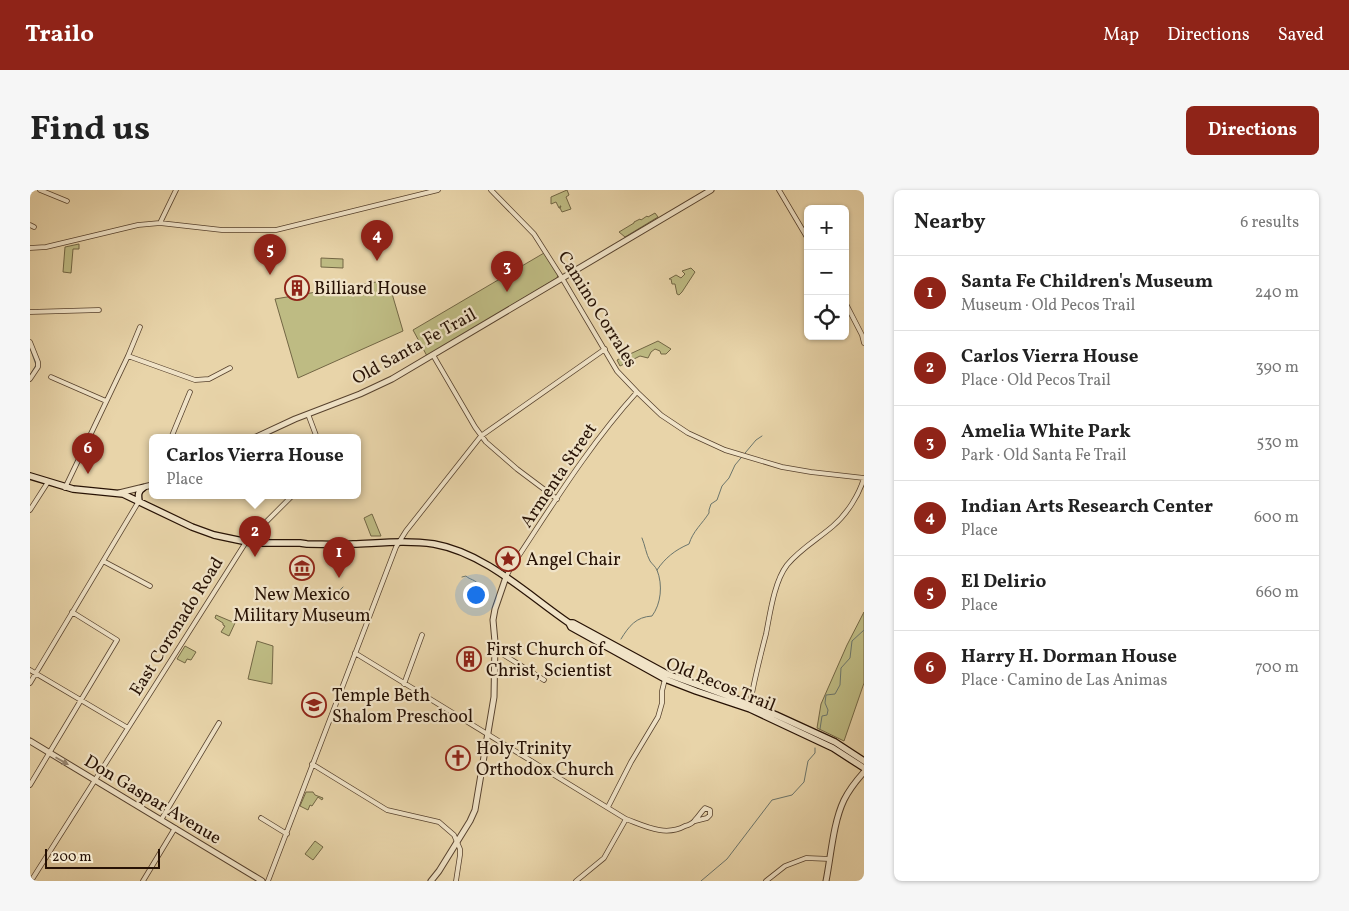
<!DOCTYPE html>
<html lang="en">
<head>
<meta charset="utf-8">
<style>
	:root { --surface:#fff; --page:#f6f6f6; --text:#222; --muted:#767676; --line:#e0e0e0; --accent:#8f2418 }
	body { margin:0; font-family:Vollkorn,serif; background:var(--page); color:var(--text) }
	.controls { position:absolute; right:15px; top:15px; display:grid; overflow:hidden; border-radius:8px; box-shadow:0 1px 4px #0004 }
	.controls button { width:45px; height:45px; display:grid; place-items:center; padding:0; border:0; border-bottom:1px solid var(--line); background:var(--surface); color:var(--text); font:25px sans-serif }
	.scale { position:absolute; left:15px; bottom:12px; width:115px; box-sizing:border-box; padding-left:5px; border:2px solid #271205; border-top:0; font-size:14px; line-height:18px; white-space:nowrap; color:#271205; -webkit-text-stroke:4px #f0e3c7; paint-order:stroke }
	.you { position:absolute; left:445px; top:404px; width:18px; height:18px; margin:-12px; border:4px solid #fff; border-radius:50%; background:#1a73e8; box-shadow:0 0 0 8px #1a73e833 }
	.badge { display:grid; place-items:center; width:32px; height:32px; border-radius:50%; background:var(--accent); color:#fff; font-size:16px; font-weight:700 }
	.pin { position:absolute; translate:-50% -41px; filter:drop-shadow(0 1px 2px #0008) }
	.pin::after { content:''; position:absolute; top:26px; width:18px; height:15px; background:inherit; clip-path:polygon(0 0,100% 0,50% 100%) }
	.popup { position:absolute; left:119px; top:244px; width:212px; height:65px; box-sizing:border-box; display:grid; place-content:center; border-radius:8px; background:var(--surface); filter:drop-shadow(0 1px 4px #0005); font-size:16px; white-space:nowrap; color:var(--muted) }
	.popup b { font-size:19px; color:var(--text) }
	.popup::after { content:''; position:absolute; left:50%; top:100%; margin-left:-10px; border:10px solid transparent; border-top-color:var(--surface) }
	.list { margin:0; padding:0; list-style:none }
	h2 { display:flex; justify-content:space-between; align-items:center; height:65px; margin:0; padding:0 20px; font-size:21px }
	h2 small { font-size:16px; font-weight:400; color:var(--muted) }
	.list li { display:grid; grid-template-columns:32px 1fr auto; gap:15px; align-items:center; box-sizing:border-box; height:75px; padding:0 20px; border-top:1px solid var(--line) }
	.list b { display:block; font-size:19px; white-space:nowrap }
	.list p { margin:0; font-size:16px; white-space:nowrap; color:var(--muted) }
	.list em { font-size:16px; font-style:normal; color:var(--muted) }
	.icon { flex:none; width:28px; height:28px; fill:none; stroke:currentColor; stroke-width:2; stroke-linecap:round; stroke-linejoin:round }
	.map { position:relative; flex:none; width:834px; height:691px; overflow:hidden; border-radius:8px }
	header { display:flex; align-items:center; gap:30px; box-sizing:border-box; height:70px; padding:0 25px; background:var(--accent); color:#fff }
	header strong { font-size:24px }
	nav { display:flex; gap:28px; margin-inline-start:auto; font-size:18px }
	.intro { display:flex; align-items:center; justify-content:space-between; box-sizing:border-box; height:120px; padding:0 30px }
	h1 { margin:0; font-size:35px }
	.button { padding:12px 22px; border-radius:8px; background:var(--accent); color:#fff; font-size:18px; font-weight:700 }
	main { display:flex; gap:30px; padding:0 30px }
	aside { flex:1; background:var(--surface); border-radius:8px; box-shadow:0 1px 4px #0004 }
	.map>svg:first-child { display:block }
</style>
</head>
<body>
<header>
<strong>Trailo</strong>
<nav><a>Map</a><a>Directions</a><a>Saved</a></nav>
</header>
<div class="intro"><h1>Find us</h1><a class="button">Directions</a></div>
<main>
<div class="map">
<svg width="834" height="691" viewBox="0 0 834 691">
	<rect width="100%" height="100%" fill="#e8d4a9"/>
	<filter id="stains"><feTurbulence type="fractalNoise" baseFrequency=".004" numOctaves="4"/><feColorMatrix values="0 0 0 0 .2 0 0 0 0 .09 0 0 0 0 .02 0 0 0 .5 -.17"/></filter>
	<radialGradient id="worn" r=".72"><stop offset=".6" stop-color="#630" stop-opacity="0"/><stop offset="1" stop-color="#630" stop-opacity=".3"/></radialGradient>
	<!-- green -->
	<path fill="#bebb83" stroke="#726644" d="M537 0 539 5 536 7 541 19 532 22 530 18 531 16H530V18H529L526 12 521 14V7Z
		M625 23 628 27 595 47 589 42 604 33V32L610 29 611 30 617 26 618 27Z
		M49 54V59H43L41 83 33 82 35 57Z
		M514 63 528 85 527 88 397 166 383 140Z
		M291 68 313 69V78L291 77Z
		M661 78 665 82 652 102 649 105 647 104 645 94H642L641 89H639L646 85 651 88 655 84 652 81Z
		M358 90 373 141 268 188 245 109Z
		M628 151 641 159 636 164H631L630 161 625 159 621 162 618 168 610 166 590 176 587 170Z
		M342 324 351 346H341L334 328Z
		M834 422V493L814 551 787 538 791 514 817 455Z
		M186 425 205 433 199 446 191 442 195 436 193 435V433L185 428Z
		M227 451 243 456 242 494 218 489Z
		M155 456 166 462 161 470 157 469 155 473 147 469Z
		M276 602H283L285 605 293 608 292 610 288 607 282 616 280 615 278 620 270 616Z
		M285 651 293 657 283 670 275 664Z"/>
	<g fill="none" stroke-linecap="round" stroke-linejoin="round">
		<!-- stream -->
		<path stroke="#6b756c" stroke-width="1" d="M0 158 6 175 0 185
			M627 380C635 368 645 360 659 354 663 341 672 334 679 323V320L681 314 687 310 692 296 699 288 705 275 726 250 732 246
			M432 387 436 386C440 390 445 389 449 395
			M310 400 313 397
			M591 449C599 436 606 427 622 426 631 414 633 395 627 380 625 376 622 374 620 371 616 364 615 355 612 348
			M790 539 792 526 797 525 798 520 795 513 796 505 805 504 810 495 811 478 820 468 822 451 834 440
			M671 691 697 669 742 610 762 605 774 592 778 571 785 563V558"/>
		<defs>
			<path id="minor" d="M10 0 37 11
				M461 0 504 44 532 88 587 181 607 202 631 225 658 243 695 260 752 277 781 282 834 288C829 305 817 324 803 336 788 349 770 359 757 375 744 392 740 424 736 444 730 467 724 491 720 514
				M749 0 778 49
				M130 33 146 0
				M0 35 4 37
				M0 58 16 57 108 35 130 33 192 40H246L408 0
				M815 112 832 145 834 153
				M0 122 69 120
				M0 152 8 172V177L0 189
				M403 165 445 237 456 252 487 279 527 309
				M98 166 165 190 179 189 200 178
				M21 187 76 211
				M278 224 287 248
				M141 248 160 202
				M35 298 98 166 110 137
				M0 320 18 292
				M73 371 120 396
				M476 387 480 379C520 319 558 256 607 202
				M464 461 469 462 514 490
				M325 463 596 629C615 636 635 647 655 636 659 635 663 633 665 630 669 626 671 622 675 618L680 620V625L677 628 665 631
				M0 480 98 538
				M0 493 109 311
				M374 494 392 445
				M282 574 357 620 409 632 424 645 430 659V665L426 691
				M0 595 87 450 42 422
				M578 617 601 572 628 527 632 513V501L635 489
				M231 628 257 644
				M131 630 189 533
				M1 691 216 352 262 306
				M113 691 145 638
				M238 691 366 357 376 341 451 246 575 159
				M546 691 574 668 596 629
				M736 691 755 676 776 668 800 669"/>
			<path id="tertiary" d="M224 248 265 229 330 204 362 189 681 0
				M89 303 122 295
				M0 551 232 691
				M401 691 409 681 440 631 445 620 464 507 465 452 463 430 465 419 476 387
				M796 691C801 666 803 633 814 610 819 600 826 591 834 582"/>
			<path id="secondary" d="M0 286 43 299 93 304 162 337 184 345 222 353H270L277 354C292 354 308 355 323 354 350 353 377 350 404 354 455 363 498 405 539 433L541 437 635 489 666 501 720 519 803 558 834 578
				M109 311C108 305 108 301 113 298
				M539 433H543L637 484 720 514 746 525 805 552 834 571"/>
		</defs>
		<!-- minor casing -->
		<use href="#minor" stroke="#57422e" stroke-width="5.5"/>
		<!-- tertiary casing -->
		<use href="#tertiary" stroke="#57422e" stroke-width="7"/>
		<!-- secondary casing -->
		<use href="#secondary" stroke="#271205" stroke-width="8"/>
		<!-- minor -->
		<use href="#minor" stroke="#f0e3c7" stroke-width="4"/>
		<!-- tertiary -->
		<use href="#tertiary" stroke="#f0e3c7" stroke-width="5"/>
		<!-- secondary -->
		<use href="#secondary" stroke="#f0e3c7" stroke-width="5.5"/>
	</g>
	<!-- one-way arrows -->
	<defs><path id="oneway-solid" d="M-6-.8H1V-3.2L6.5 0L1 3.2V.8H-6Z" transform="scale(1.25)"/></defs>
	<use fill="#968570" href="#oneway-solid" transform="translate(32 571) rotate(30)"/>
	<!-- icons -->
	<defs>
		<symbol id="building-ring" viewBox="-11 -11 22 22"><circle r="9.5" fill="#f0e3c7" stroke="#8f2418" stroke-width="1.5"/><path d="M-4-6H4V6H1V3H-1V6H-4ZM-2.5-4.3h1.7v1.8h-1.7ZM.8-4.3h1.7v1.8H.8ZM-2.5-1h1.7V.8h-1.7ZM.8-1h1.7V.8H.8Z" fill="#8f2418"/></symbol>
		<symbol id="sight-ring" viewBox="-11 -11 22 22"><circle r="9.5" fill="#f0e3c7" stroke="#8f2418" stroke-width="1.5"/><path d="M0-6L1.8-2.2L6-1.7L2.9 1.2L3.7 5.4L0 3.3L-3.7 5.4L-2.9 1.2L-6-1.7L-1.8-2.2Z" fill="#8f2418"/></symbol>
		<symbol id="museum-ring" viewBox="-11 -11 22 22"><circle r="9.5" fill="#f0e3c7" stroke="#8f2418" stroke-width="1.5"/><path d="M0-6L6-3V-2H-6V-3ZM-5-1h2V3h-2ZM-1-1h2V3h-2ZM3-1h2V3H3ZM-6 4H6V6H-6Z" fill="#8f2418"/></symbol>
		<symbol id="school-ring" viewBox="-11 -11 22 22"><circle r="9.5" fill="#f0e3c7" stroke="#8f2418" stroke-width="1.5"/><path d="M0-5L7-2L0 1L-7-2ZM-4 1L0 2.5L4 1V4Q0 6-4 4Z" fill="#8f2418"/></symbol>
		<symbol id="church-ring" viewBox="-11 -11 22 22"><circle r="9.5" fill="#f0e3c7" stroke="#8f2418" stroke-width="1.5"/><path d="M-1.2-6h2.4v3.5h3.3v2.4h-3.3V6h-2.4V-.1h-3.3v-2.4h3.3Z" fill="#8f2418"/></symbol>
	</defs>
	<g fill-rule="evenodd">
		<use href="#building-ring" x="253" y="84" width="28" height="28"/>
		<use href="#sight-ring" x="464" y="355" width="28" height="28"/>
		<use href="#museum-ring" x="258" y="364" width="28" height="28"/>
		<use href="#building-ring" x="425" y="455" width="28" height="28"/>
		<use href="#school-ring" x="270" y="501" width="28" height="28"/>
		<use href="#church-ring" x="414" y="554" width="28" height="28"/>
	</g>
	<g text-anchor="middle" stroke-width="4.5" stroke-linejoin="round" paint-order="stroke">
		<!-- poi labels -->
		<g font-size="18" fill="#271205" stroke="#f0e3c7" text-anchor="start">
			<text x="284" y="104">Billiard House</text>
			<text x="496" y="375">Angel Chair</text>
			<text x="272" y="410" text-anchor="middle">New Mexico<tspan x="272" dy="21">Military Museum</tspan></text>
			<text x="456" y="465">First Church of<tspan x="456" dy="21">Christ, Scientist</tspan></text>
			<text x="302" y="511">Temple Beth<tspan x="302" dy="21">Shalom Preschool</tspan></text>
			<text x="446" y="564">Holy Trinity<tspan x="446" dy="21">Orthodox Church</tspan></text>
		</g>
		<!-- street labels -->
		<g font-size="18" fill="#271205" stroke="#f0e3c7">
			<text transform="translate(568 119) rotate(58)" y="6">Camino Corrales</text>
			<text transform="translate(384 156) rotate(-29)" y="6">Old Santa Fe Trail</text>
			<text transform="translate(528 285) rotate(-56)" y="6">Armenta Street</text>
			<text transform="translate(146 436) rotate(-58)" y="6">East Coronado Road</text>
			<text transform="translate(691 494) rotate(22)" y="6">Old Pecos Trail</text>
			<text transform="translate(123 609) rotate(31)" y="6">Don Gaspar Avenue</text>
		</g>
	</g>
	<rect width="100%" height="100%" filter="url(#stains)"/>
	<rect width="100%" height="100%" fill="url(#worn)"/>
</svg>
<div class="controls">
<button>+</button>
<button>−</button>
<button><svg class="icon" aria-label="locate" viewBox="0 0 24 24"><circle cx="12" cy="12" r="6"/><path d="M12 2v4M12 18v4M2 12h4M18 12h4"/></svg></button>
</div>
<div class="scale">200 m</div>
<div class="you"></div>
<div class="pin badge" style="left:309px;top:388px">1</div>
<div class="pin badge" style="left:225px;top:367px">2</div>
<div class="popup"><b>Carlos Vierra House</b>Place</div>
<div class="pin badge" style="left:477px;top:102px">3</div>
<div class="pin badge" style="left:347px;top:71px">4</div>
<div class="pin badge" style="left:240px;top:85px">5</div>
<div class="pin badge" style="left:58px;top:284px">6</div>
</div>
<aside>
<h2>Nearby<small>6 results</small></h2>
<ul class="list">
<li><span class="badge">1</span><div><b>Santa Fe Children's Museum</b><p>Museum · Old Pecos Trail</p></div><em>240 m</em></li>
<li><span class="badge">2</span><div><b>Carlos Vierra House</b><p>Place · Old Pecos Trail</p></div><em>390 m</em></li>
<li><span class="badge">3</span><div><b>Amelia White Park</b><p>Park · Old Santa Fe Trail</p></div><em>530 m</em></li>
<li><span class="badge">4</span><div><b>Indian Arts Research Center</b><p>Place</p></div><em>600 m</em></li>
<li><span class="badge">5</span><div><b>El Delirio</b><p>Place</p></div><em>660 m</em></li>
<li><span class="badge">6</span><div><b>Harry H. Dorman House</b><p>Place · Camino de Las Animas</p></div><em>700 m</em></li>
</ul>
</aside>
</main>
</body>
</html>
